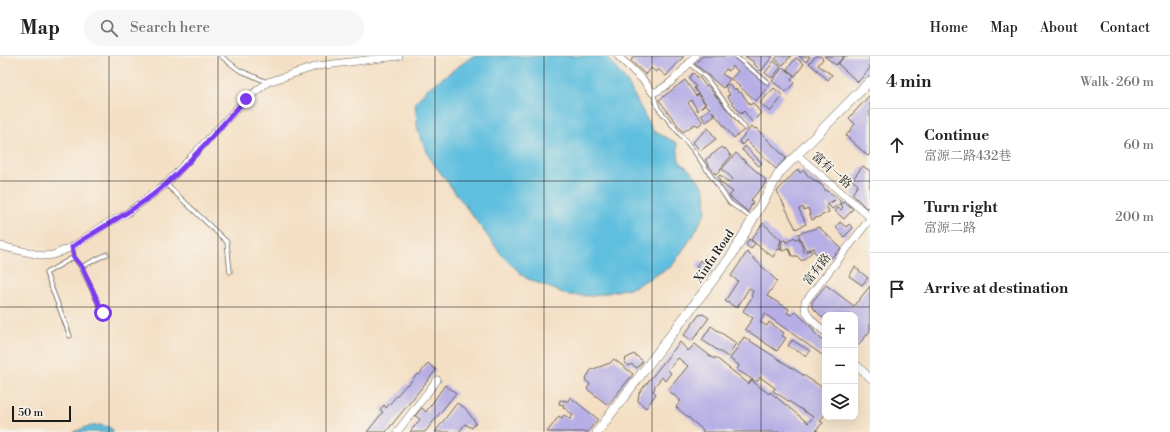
<!DOCTYPE html>
<html lang="en">
<head>
<meta charset="utf-8">
<style>
	:root { --surface:#fff; --page:#f6f6f6; --text:#222; --muted:#767676; --line:#e0e0e0 }
	body { margin:0; font-family:"Libre Bodoni","Noto Serif TC",serif; background:var(--page); color:var(--text) }
	.controls { position:absolute; right:12px; bottom:12px; display:grid; overflow:hidden; border-radius:8px; box-shadow:0 4px 16px #0002 }
	.controls button { width:36px; height:36px; display:grid; place-items:center; padding:0; border:0; border-bottom:1px solid var(--line); background:var(--surface); color:var(--text); font:20px sans-serif }
	.scale { position:absolute; left:12px; bottom:10px; width:59px; box-sizing:border-box; padding-left:4px; border:2px solid #1c1c1c; border-top:0; font-size:11px; line-height:14px; white-space:nowrap; color:#1c1c1c; -webkit-text-stroke:3px #f7f3e8; paint-order:stroke }
	.stop { position:absolute; width:12px; height:12px; margin:-9px; border:3px solid #7c3aed; border-radius:50%; background:#fff }
	.stop.end { background:#7c3aed; border-color:#fff; box-shadow:0 1px 4px #0008 }
	.list { margin:0; padding:0; list-style:none }
	h2 { display:flex; justify-content:space-between; align-items:center; height:52px; margin:0; padding:0 16px; font-size:17px }
	h2 small { font-size:13px; font-weight:400; color:var(--muted) }
	.list li { display:grid; grid-template-columns:26px 1fr auto; gap:12px; align-items:center; box-sizing:border-box; height:72px; padding:0 16px; border-top:1px solid var(--line) }
	.list b { display:block; font-size:15px; white-space:nowrap }
	.list p { margin:0; font-size:13px; white-space:nowrap; color:var(--muted) }
	.list em { font-size:13px; font-style:normal; color:var(--muted) }
	.icon { flex:none; width:22px; height:22px; fill:none; stroke:currentColor; stroke-width:2; stroke-linecap:round; stroke-linejoin:round }
	.map { position:relative; flex:none; width:870px; height:376px; overflow:hidden }
	header { display:flex; align-items:center; gap:24px; box-sizing:border-box; height:56px; padding:0 20px; background:var(--surface); border-bottom:1px solid var(--line) }
	header strong { font-size:19px }
	nav { display:flex; gap:22px; margin-inline-start:auto; font-size:14px }
	.search { width:280px; height:36px; background:var(--page); display:flex; align-items:center; gap:10px; box-sizing:border-box; padding:0 14px; border-radius:22px; color:var(--muted); font-size:15px }
	main { display:flex }
	aside { flex:1; background:var(--surface) }
	.map>svg:first-child { display:block }
</style>
</head>
<body>
<header>
<strong>Map</strong>
<div class="search"><svg class="icon" aria-label="search" viewBox="0 0 24 24"><circle cx="10" cy="10" r="6"/><path d="M15 15l6 6"/></svg>Search here</div>
<nav><a>Home</a><a>Map</a><a>About</a><a>Contact</a></nav>
</header>
<main>
<div class="map">
<svg width="870" height="376" viewBox="0 0 870 376">
	<rect width="100%" height="100%" fill="#f7f3e8"/>
	<filter id="ink" filterUnits="userSpaceOnUse"><feTurbulence type="fractalNoise" baseFrequency=".025" numOctaves="2"/><feDisplacementMap in="SourceGraphic" scale="8" xChannelSelector="R" yChannelSelector="G"/><feConvolveMatrix kernelMatrix="1 2 1 2 8 2 1 2 1" color-interpolation-filters="sRGB"/></filter>
	<filter id="wash" filterUnits="userSpaceOnUse"><feTurbulence type="fractalNoise" baseFrequency=".012" numOctaves="4" result="noise"/><feDisplacementMap in="SourceGraphic" scale="16" xChannelSelector="R" yChannelSelector="G"/><feGaussianBlur stdDeviation="0.9" result="paint"/><feColorMatrix in="noise" values="0 0 0 0 0 0 0 0 0 0 0 0 0 0 0 0 0 1.4 0 .05"/><feComposite in="paint" operator="in"/></filter>
	<g filter="url(#wash)">
		<rect width="100%" height="100%" fill="#f4dfc4"/>
		<!-- water -->
		<path fill="#61bfdf" stroke="#3e6e7e" d="M473 0H606L627 26 653 75 677 87 679 105 694 118 705 133 706 155 694 178 672 210 634 231 593 240 568 239 526 222 504 202 431 104 418 76 415 47 427 33Z
			M101 369 111 372 113 376H74L86 371Z"/>
		<g id="blocks">
			<!-- building -->
			<path fill="#b6aee5" d="M632 0H684L666 20 658 13 656 16 651 12 646 19 631 5 633 1Z
				M702 0H738L771 27 756 45 731 23 738 15 732 10 729 15 726 13 722 18 730 23 723 32 695 8Z
				M745 0H773L761 15 754 8 755 7Z
				M778 0H791L783 9 775 3Z
				M799 0H810L806 6Z
				M816 0H821L823 3 818 9 832 19 828 24 809 7Z
				M824 0H844L836 9Z
				M845 0H870V12L858 26 838 8Z
				M796 2 804 8 795 20 787 13Z
				M774 5 781 11 772 22 765 17Z
				M783 11 794 20 791 24 794 27 786 36 772 25Z
				M693 17 698 22 699 21 706 30 707 29 744 74 734 82 712 55 715 60 706 66 701 59 710 53 694 32 696 31 689 22Z
				M685 24 696 40 698 38 705 48 698 55 691 44 688 47 703 66 698 70 695 68 683 76 659 44Z
				M729 28 735 34 736 32 739 37 741 36 750 49 753 47 761 57 752 66 744 55 741 58 727 40 730 39 725 30Z
				M774 32 783 40 770 56 760 47Z
				M870 39V98L868 100 846 80 855 68 849 62Z
				M752 70 755 73 756 72 786 102 776 113 746 84 742 89 739 85Z
				M708 72 716 83 700 95 693 86Z
				M745 90 762 107 759 110 742 94Z
				M722 91 724 93 725 92 731 100 720 113 721 115 715 118 705 104Z
				M736 97 766 124 764 129 751 144 753 146 748 156 729 140 733 136 720 126 718 121 720 119 729 127 733 123 722 113Z
				M863 110 870 115V151L866 152 852 138 858 129 852 124Z
				M798 113 800 117 804 114 808 120 823 130 825 134 837 141 841 147 832 153 828 148 835 144 826 149 829 156 812 164 808 152 804 154 803 151 799 153 806 168 796 173 777 135Z
				M844 145 853 153 844 163 835 155 838 152 841 154 843 151 841 149Z
				M840 166 846 171 849 168 853 172 844 181 836 171Z
				M763 167 781 184 779 190 781 194 778 193 773 201 751 184Z
				M819 171 841 192 830 203 822 195 818 199 813 195 815 192 806 194 798 178Z
				M794 181 795 183 799 182 804 196 810 194 812 196 802 205 797 200H792L789 193 782 195 781 185 785 184 786 187Z
				M749 183 755 187 751 193 746 189Z
				M747 196 777 225 767 240 789 253 787 257 792 259 795 255 814 274 813 275 825 287V301L765 258 760 266 767 270 769 266 784 277 782 280 786 282 777 295 745 273 753 262 743 255 752 241 751 240 753 235 749 232 737 252 725 245 738 225 731 220Z
				M700 204 712 213 707 220 696 211Z
				M855 211 868 222 862 229 849 220Z
				M826 229 854 250 870 230V275L855 293V259H825V264L812 251V246Z
				M703 258 709 262 692 285 684 279 699 259Z
				M711 270 736 287 728 301 702 284Z
				M744 281 825 333V358L820 365 823 367 816 374 819 376H702L703 374 676 351 681 345 668 334 688 310 678 302 668 314 671 317 665 325 662 321 654 331 655 332 653 335 656 338 646 352 638 345 639 337 680 286 688 295 695 288 714 303 715 301 749 328 751 324 769 338 770 336 808 367 813 361 773 335 775 332 760 321 758 325H755L737 314 739 309 730 303Z
				M792 284 810 295 807 300 788 290Z
				M634 298 643 305 637 312 631 308 629 310 624 306 626 304 625 303Z
				M614 303 633 318 608 349 587 333 590 328 585 324 591 314 610 307Z
				M428 307 436 314 386 376H367L383 356 380 354 384 349 386 352 407 328 408 329 417 318 419 319Z
				M445 329 456 337 425 376H410L420 363 415 360 422 352 426 356Z
				M570 341 598 363 588 376H547L559 360 562 362 564 359 570 363 573 359 563 351 564 349 559 348 560 344 568 345Z
				M457 347 465 352 476 367 472 372 465 368 459 376H435Z"/>
		</g>
	</g>
	<g filter="url(#ink)">
		<use href="#blocks" fill-opacity="0" stroke="#686057" stroke-width="1"/>
		<g fill="none" stroke-linecap="round" stroke-linejoin="round">
			<defs>
				<path id="service" d="M221 0 239 14 267 26
					M735 0 767 26
					M689 7 706 22 745 72
					M653 37 658 52 694 95 730 147 752 162
					M166 128 227 186 230 216
					M72 191 74 201 81 211 103 257
					M81 211 107 198
					M70 280 46 217 74 201"/>
				<path id="minor" d="M618 0 644 25 653 37C671 30 683 14 695 0
					M797 99 870 161
					M0 190 44 200 53 199 72 191 106 168 126 158 166 128 246 43 268 26 317 10 399 0
					M825 276C816 268 803 259 805 246L870 163
					M855 307 870 322
					M397 376 437 324"/>
				<path id="tertiary" d="M597 376 732 199 780 116 870 25"/>
			</defs>
			<!-- service casing -->
			<use href="#service" stroke="#686057" stroke-width="5"/>
			<!-- minor casing -->
			<use href="#minor" stroke="#686057" stroke-width="8"/>
			<!-- tertiary casing -->
			<use href="#tertiary" stroke="#686057" stroke-width="10"/>
			<!-- service -->
			<use href="#service" stroke="#fff" stroke-width="3.5"/>
			<!-- minor -->
			<use href="#minor" stroke="#fff" stroke-width="7"/>
			<!-- tertiary -->
			<use href="#tertiary" stroke="#fff" stroke-width="9"/>
		</g>
	</g>
	<g fill="none" stroke-linecap="round" stroke-linejoin="round" filter="url(#ink)">
		<!-- route -->
		<path stroke="#7c3aed" stroke-width="5" d="M103 257 82 211 74 201 72 191C103 170 139 152 166 128 195 102 220 71 246 43"/>
	</g>
	<!-- grid -->
	<path fill="none" stroke="#1c1c1c" stroke-width="1" stroke-opacity="0.55" d="M109 0V376M218 0V376M326 0V376M435 0V376M544 0V376M652 0V376M761 0V376M0 125H870M0 251H870"/>
	<g text-anchor="middle" stroke-width="3.5" stroke-linejoin="round" paint-order="stroke">
		<!-- street labels -->
		<g font-size="12" fill="#1c1c1c" stroke="#f7f3e8">
			<text transform="translate(832 114) rotate(41)" y="4">富有一路</text>
			<text transform="translate(714 200) rotate(-56)" y="4">Xinfu Road</text>
			<text transform="translate(817 213) rotate(-52)" y="4">富有路</text>
		</g>
	</g>
</svg>
<div class="controls">
<button>+</button>
<button>−</button>
<button><svg class="icon" aria-label="layers" viewBox="0 0 24 24"><path d="M12 4l9 5-9 5-9-5zM3 14l9 5 9-5"/></svg></button>
</div>
<div class="scale">50 m</div>
<div class="stop" style="left:103px;top:257px"></div>
<div class="stop end" style="left:246px;top:43px"></div>
</div>
<aside>
<h2>4 min<small>Walk · 260 m</small></h2>
<ul class="list">
<li><svg class="icon" aria-label="ahead" viewBox="0 0 24 24"><path d="M12 20V5M6 11l6-6 6 6"/></svg><div><b>Continue</b><p>富源二路432巷</p></div><em>60 m</em></li>
<li><svg class="icon" aria-label="right" viewBox="0 0 24 24"><path d="M7 20v-9h11M14 6l5 5-5 5"/></svg><div><b>Turn right</b><p>富源二路</p></div><em>200 m</em></li>
<li><svg class="icon" aria-label="arrive" viewBox="0 0 24 24"><path d="M6 21V4h12l-3 4 3 4H6"/></svg><div><b>Arrive at destination</b></div></li>
</ul>
</aside>
</main>
</body>
</html>
